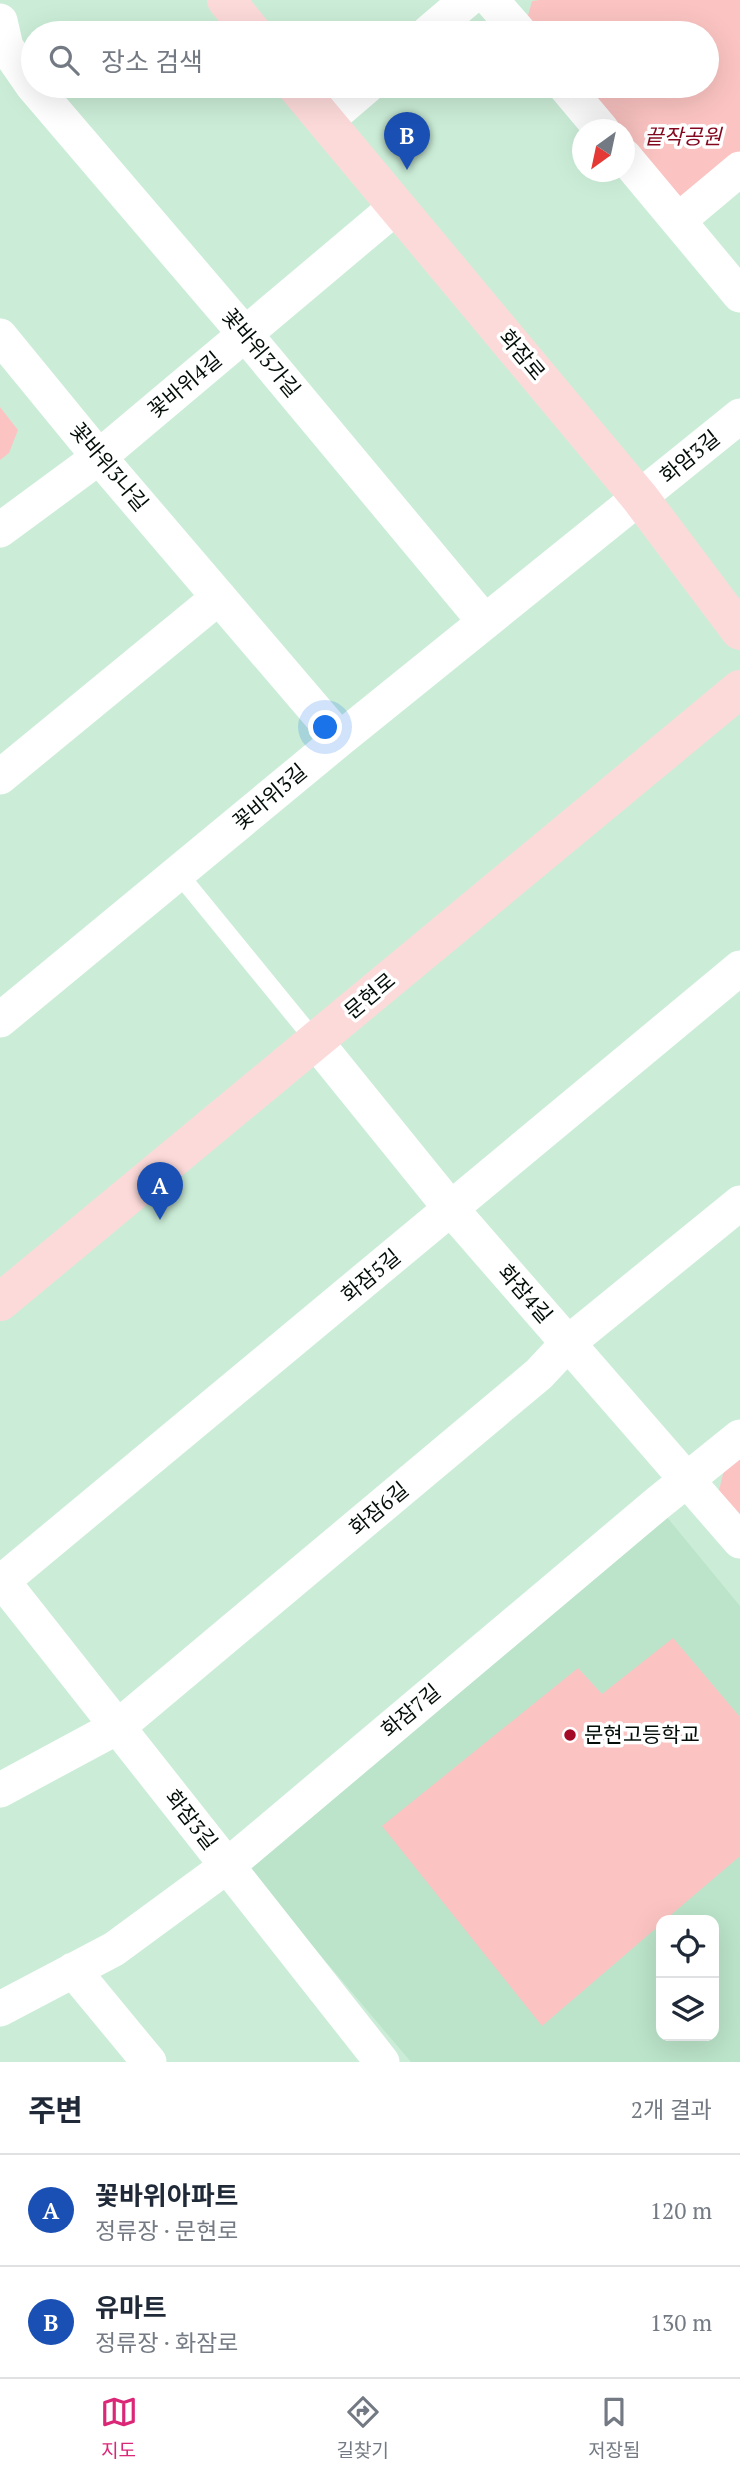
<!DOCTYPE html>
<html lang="ko">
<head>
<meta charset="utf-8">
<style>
	:root { --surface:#fff; --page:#f2f2f3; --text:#1f2937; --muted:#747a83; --line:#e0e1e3; --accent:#db2777 }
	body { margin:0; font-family:"PT Serif","Noto Sans KR",serif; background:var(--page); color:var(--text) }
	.controls { position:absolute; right:21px; bottom:21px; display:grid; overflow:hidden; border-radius:14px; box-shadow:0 7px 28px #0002 }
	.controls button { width:63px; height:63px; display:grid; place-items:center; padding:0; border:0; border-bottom:2px solid var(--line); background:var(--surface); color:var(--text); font:35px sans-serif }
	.compass { position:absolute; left:572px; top:119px; width:63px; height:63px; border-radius:50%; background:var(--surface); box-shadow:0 7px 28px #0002; rotate:213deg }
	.you { position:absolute; left:326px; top:728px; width:24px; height:24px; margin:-18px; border:5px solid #fff; border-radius:50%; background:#1a73e8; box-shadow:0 0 0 10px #1a73e833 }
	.badge { display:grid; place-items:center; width:46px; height:46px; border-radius:50%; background:var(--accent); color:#fff; font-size:23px; font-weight:700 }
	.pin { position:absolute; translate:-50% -58px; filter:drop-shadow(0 2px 4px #0008) }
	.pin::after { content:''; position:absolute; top:37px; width:24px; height:21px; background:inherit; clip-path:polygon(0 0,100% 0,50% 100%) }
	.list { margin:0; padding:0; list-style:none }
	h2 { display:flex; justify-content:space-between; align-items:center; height:91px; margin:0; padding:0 28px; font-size:30px }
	h2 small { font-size:23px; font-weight:400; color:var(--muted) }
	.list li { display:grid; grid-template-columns:46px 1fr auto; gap:21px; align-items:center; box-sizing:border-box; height:112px; padding:0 28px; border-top:2px solid var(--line) }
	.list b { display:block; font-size:26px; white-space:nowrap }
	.list p { margin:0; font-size:23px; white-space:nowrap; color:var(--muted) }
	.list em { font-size:23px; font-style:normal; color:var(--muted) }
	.icon { flex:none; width:38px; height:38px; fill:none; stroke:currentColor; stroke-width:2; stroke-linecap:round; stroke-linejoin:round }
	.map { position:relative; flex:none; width:740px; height:2062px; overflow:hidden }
	.search { position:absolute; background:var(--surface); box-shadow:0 7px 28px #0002; left:21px; right:21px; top:21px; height:77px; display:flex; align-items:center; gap:18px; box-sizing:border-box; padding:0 24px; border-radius:38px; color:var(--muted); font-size:26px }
	.sheet { height:315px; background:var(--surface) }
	nav { display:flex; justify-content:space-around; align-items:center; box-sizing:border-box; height:98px; border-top:2px solid var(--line); background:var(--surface); font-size:19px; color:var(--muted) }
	nav a { display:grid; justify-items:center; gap:4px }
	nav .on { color:var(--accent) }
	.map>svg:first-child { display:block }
</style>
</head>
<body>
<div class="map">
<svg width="740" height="2062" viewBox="0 0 740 2062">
	<rect width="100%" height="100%" fill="#cbedd7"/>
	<!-- built -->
	<path fill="#bbe4ca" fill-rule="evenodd" d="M666 1516 740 1606V2062H411L243 1864ZM661 1920H714V2036H661Z"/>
	<!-- green -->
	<path fill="#fbc4c2" d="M539 0H740V156L688 199 665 197 625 146 624 130 611 129 576 86H707V33H534L526 23 532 1Z
		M0 407 18 430 9 453 0 460Z
		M740 1456V1525L717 1498 724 1470Z
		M673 1638 740 1717V1856L665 1920H661V1924L542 2026 382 1826 578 1668 602 1694Z"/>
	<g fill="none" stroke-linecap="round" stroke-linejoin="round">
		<!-- lane -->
		<path stroke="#fff" stroke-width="18" d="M178 873 316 1042"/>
		<!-- street -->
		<path stroke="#fff" stroke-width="35" d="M491 0 520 33
			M0 21 6 47 33 86
			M428 33 467 0
			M33 86 245 334 485 622
			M565 86 602 130
			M325 122 367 86
			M624 156 740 295
			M679 220 740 169
			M0 336 99 457 340 739
			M0 530 99 457 397 206
			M0 777 219 597
			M0 1020 340 739 740 416
			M316 1042 452 1210 740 1541
			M0 1578 382 2062
			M0 1583 740 968
			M0 1790 119 1726 539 1374 568 1343 740 1203
			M73 1970 149 2062
			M0 2009 114 1949 227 1866 658 1503 740 1437"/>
		<!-- secondary -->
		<path stroke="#fddada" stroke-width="38" d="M226 0 253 33
			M296 86 640 498 740 631
			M0 1302 740 689"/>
	</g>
	<!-- markers -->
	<circle fill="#a50928" stroke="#fff" stroke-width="2.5" cx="570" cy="1735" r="7"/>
	<g text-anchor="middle" stroke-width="7" stroke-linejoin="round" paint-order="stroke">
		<!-- park labels -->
		<g font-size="21" font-style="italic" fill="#83081f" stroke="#fff">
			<text x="683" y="144">끝작공원</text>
		</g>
		<!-- street labels -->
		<g font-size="21" fill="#040e08" stroke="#fff">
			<text transform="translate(261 353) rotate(50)" y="7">꽃바위3가길</text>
			<text transform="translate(522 355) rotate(50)" y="7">화잠로</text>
			<text transform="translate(185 385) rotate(-40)" y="7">꽃바위4길</text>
			<text transform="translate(690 457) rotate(-39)" y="7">화암3길</text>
			<text transform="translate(109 467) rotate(50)" y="7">꽃바위3나길</text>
			<text transform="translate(270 797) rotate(-40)" y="7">꽃바위3길</text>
			<text transform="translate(370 996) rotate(-40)" y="7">문현로</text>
			<text transform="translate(371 1276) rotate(-40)" y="7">화잠5길</text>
			<text transform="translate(525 1294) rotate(49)" y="7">화잠4길</text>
			<text transform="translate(379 1509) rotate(-40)" y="7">화잠6길</text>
			<text transform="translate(411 1711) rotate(-40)" y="7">화잠7길</text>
			<text transform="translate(191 1820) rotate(52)" y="7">화잠3길</text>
		</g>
		<!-- poi labels -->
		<g font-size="21" fill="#040e08" stroke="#fff" text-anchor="start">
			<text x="584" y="1742">문현고등학교</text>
		</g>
	</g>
</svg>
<div class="controls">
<button><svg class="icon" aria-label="locate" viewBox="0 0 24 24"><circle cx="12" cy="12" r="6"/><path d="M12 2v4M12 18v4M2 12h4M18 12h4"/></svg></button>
<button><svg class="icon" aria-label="layers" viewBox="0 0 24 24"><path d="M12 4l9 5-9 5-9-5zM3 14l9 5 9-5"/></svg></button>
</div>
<svg class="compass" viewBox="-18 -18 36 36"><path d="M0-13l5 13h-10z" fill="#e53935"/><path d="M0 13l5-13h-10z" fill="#747a83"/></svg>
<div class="you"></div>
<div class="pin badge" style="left:160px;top:1220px;background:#1a4fb4">A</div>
<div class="pin badge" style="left:407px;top:170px;background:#1a4fb4">B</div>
<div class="search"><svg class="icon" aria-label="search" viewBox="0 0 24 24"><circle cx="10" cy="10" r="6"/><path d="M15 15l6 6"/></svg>장소 검색</div>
</div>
<section class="sheet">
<h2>주변<small>2개 결과</small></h2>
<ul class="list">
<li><span class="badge" style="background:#1a4fb4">A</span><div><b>꽃바위아파트</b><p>정류장 · 문현로</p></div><em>120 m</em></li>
<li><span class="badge" style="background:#1a4fb4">B</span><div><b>유마트</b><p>정류장 · 화잠로</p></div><em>130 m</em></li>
</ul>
</section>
<nav>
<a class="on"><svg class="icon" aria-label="map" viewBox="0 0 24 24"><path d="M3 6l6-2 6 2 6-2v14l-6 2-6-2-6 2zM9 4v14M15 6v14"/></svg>지도</a>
<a><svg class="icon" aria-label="directions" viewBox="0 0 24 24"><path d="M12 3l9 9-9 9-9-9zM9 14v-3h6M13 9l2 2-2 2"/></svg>길찾기</a>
<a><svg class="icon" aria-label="saved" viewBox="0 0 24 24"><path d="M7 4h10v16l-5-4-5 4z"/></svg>저장됨</a>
</nav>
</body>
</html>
